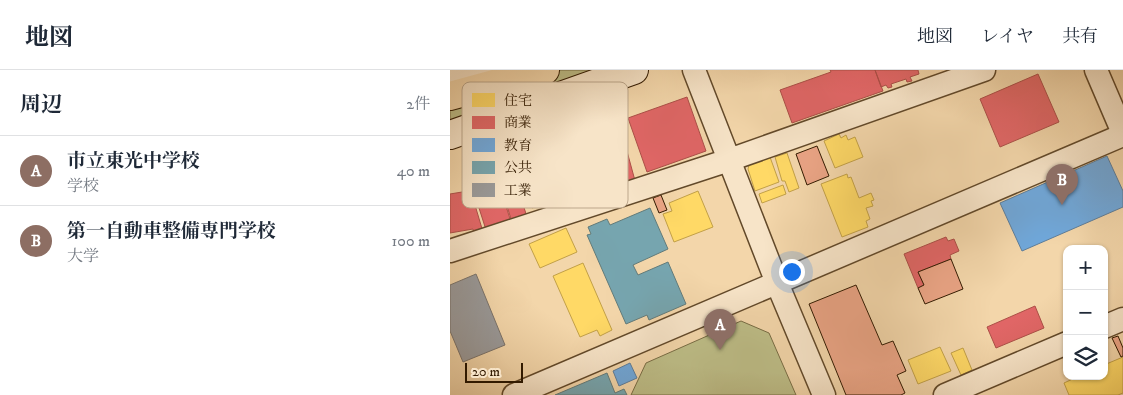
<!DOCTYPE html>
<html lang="ja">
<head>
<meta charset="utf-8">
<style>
	:root { --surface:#fff; --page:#f6f6f7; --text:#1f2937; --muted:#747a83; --line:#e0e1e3; --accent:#b45309 }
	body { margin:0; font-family:"IM FELL DW Pica","Noto Serif JP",serif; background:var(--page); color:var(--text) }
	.controls { position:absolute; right:15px; bottom:15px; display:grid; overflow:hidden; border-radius:10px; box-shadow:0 1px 4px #0004 }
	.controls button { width:45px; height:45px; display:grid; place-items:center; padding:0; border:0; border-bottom:1px solid var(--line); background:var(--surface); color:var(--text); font:25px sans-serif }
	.scale { position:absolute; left:15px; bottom:12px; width:58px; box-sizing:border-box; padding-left:5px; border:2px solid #321a00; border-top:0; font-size:14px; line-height:18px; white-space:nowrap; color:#321a00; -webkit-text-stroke:4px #f7e4c8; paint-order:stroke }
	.you { position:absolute; left:341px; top:201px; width:18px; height:18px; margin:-12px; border:4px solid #fff; border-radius:50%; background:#1a73e8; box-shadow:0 0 0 8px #1a73e833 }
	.badge { display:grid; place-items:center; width:32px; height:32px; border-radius:50%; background:var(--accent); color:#fff; font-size:16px; font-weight:700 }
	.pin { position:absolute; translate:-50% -41px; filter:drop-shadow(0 1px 2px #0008) }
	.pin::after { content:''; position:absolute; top:26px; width:18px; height:15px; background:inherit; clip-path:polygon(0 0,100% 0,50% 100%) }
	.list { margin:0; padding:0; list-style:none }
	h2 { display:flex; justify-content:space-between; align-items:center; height:65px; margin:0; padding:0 20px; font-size:21px }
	h2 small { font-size:16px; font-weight:400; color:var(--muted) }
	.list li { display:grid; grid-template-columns:32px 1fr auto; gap:15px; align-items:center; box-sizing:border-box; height:70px; padding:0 20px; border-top:1px solid var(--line) }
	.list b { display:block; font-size:19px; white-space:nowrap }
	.list p { margin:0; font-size:16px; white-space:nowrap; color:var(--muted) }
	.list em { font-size:16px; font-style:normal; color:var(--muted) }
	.icon { flex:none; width:28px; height:28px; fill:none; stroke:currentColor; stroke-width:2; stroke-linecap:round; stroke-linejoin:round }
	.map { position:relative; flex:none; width:673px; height:325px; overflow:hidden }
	header { display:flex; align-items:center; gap:30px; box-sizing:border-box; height:70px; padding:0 25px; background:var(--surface); border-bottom:1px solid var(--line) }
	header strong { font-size:24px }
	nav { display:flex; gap:28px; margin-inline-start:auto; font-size:18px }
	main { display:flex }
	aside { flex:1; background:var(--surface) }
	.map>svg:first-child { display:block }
</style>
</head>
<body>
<header>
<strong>地図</strong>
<nav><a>地図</a><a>レイヤ</a><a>共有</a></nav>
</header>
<main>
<aside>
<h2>周辺<small>2件</small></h2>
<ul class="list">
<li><span class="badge" style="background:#8d6e63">A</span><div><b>市立東光中学校</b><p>学校</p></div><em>40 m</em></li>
<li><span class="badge" style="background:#8d6e63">B</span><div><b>第一自動車整備専門学校</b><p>大学</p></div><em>100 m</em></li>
</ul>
</aside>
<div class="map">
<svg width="673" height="325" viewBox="0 0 673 325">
	<rect width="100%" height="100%" fill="#f3d6aa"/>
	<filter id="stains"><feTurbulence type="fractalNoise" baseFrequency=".004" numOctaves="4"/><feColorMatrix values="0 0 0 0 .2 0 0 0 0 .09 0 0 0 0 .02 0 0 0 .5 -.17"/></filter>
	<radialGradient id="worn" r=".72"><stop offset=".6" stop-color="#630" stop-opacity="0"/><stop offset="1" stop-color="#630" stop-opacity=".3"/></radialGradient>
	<!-- green -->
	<path fill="#bdbd87" stroke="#786c44" d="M93 0H149L0 52V28Z
		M291 251 319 263 346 325H181L196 293Z"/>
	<!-- homes -->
	<path fill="#ffd966" stroke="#c2a047" d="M389 64 391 68 396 65 398 70 405 67 413 87 385 98 374 71Z
		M92 78 107 127H104L105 131 82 138 68 84Z
		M337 83 349 118 339 122 335 111H332L325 87Z
		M320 87 329 112 305 121 298 99 299 95Z
		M397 104 398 108 401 107 409 128 421 123 424 130 421 131 423 136 416 138 420 149 416 151 418 157 392 167 371 114Z
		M333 115 336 124 312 133 309 124Z
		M248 121 263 157 224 172 213 144 222 141 219 133Z
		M116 158 127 182 90 198 79 174Z
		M133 193 162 260 150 266 147 260 130 267 103 206Z
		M490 277 501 301 468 314 458 290Z
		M513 278 522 300 511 305 501 283Z
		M673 287V323L668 325H619L614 313 629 306H654V295Z"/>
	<!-- shops -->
	<path fill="#e06666" stroke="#ac4f47" d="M380 0H425L433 21 342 53 330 20 381 2Z
		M425 0H468L469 4 460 7 462 11 457 12 456 9 441 14 442 17 438 18 436 15 431 17Z
		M588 4 609 52 550 77 530 29Z
		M237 27 256 81 197 102 178 48Z
		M169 52 187 118 156 127 138 61Z
		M62 100 78 150 63 155 47 105Z
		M46 105 62 155 37 163 21 113Z
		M12 122 22 125 33 162 24 164 23 159 0 163V124Z
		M496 167 498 171 504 169 509 181 500 185 501 189 468 202 474 215 468 218 454 184Z
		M585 236 594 258 546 278 537 257Z"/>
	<!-- schools -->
	<path fill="#6fa8dc" stroke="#5d7d9a" d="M657 86 673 121V137L572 181 550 133Z
		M180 293 187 308 169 316 163 301Z"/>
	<!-- public -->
	<path fill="#76a5af" stroke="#627b7a" d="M200 138 218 179 183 195 188 205 218 192 236 234 199 250 197 245 176 254 137 165 141 164 138 157 157 149 160 155Z
		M157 303 165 323 174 319 177 325H105Z"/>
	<!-- industry -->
	<path fill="#999" stroke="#7a736b" d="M26 204 55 275 13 292 0 261V215Z"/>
	<!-- building -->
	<path fill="#eaa485" stroke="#321a00" d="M367 76 379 106 357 115 346 84Z
		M211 125 217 140 209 143 203 128Z
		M501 189 513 219 475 234 468 218 474 215 468 202Z
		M406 215 432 275 443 271 456 301 447 305 455 323 451 325H396L359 234Z
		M668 266 673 278V286L671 287 662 268Z"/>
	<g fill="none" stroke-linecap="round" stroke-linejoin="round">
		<defs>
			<path id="street" d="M244 0 327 213 374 325
				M646 0 673 63
				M0 181 279 90 534 0
				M654 257 673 249
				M64 325 673 65
				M495 325 617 273"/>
			<path id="secondary" d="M0 14 37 0
				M0 65 184 0"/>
			<path id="highway" d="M0 26 95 0"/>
		</defs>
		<!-- street casing -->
		<use href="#street" stroke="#62492a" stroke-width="25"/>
		<!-- secondary casing -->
		<use href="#secondary" stroke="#321a00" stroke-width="30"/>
		<!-- highway casing -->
		<use href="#highway" stroke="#321a00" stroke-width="30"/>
		<!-- street -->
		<use href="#street" stroke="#f7e4c8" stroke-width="22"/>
		<!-- secondary -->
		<use href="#secondary" stroke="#f7e4c8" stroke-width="28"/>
		<!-- highway -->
		<use href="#highway" stroke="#f3d6aa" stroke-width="28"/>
	</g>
	<!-- legend -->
	<rect x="12" y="12" width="166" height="126" rx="8" fill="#f7e4c8" stroke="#bca78c" stroke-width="1"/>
	<rect x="22" y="23" width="23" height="14" fill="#ffd966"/>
	<rect x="22" y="46" width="23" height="13" fill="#e06666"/>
	<rect x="22" y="68" width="23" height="14" fill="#6fa8dc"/>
	<rect x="22" y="91" width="23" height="13" fill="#76a5af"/>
	<rect x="22" y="113" width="23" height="14" fill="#999"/>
	<g font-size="14" fill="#321a00">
		<text x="54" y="35">住宅</text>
		<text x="54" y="57">商業</text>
		<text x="54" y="80">教育</text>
		<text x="54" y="102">公共</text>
		<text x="54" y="125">工業</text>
	</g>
	<rect width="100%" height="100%" filter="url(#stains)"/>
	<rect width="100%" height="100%" fill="url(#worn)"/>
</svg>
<div class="controls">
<button>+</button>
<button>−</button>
<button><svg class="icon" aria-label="layers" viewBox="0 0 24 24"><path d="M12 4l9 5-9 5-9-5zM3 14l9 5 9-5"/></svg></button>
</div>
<div class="scale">20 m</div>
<div class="you"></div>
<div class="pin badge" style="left:270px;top:280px;background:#8d6e63">A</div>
<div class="pin badge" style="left:612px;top:135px;background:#8d6e63">B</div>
</div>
</main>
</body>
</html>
